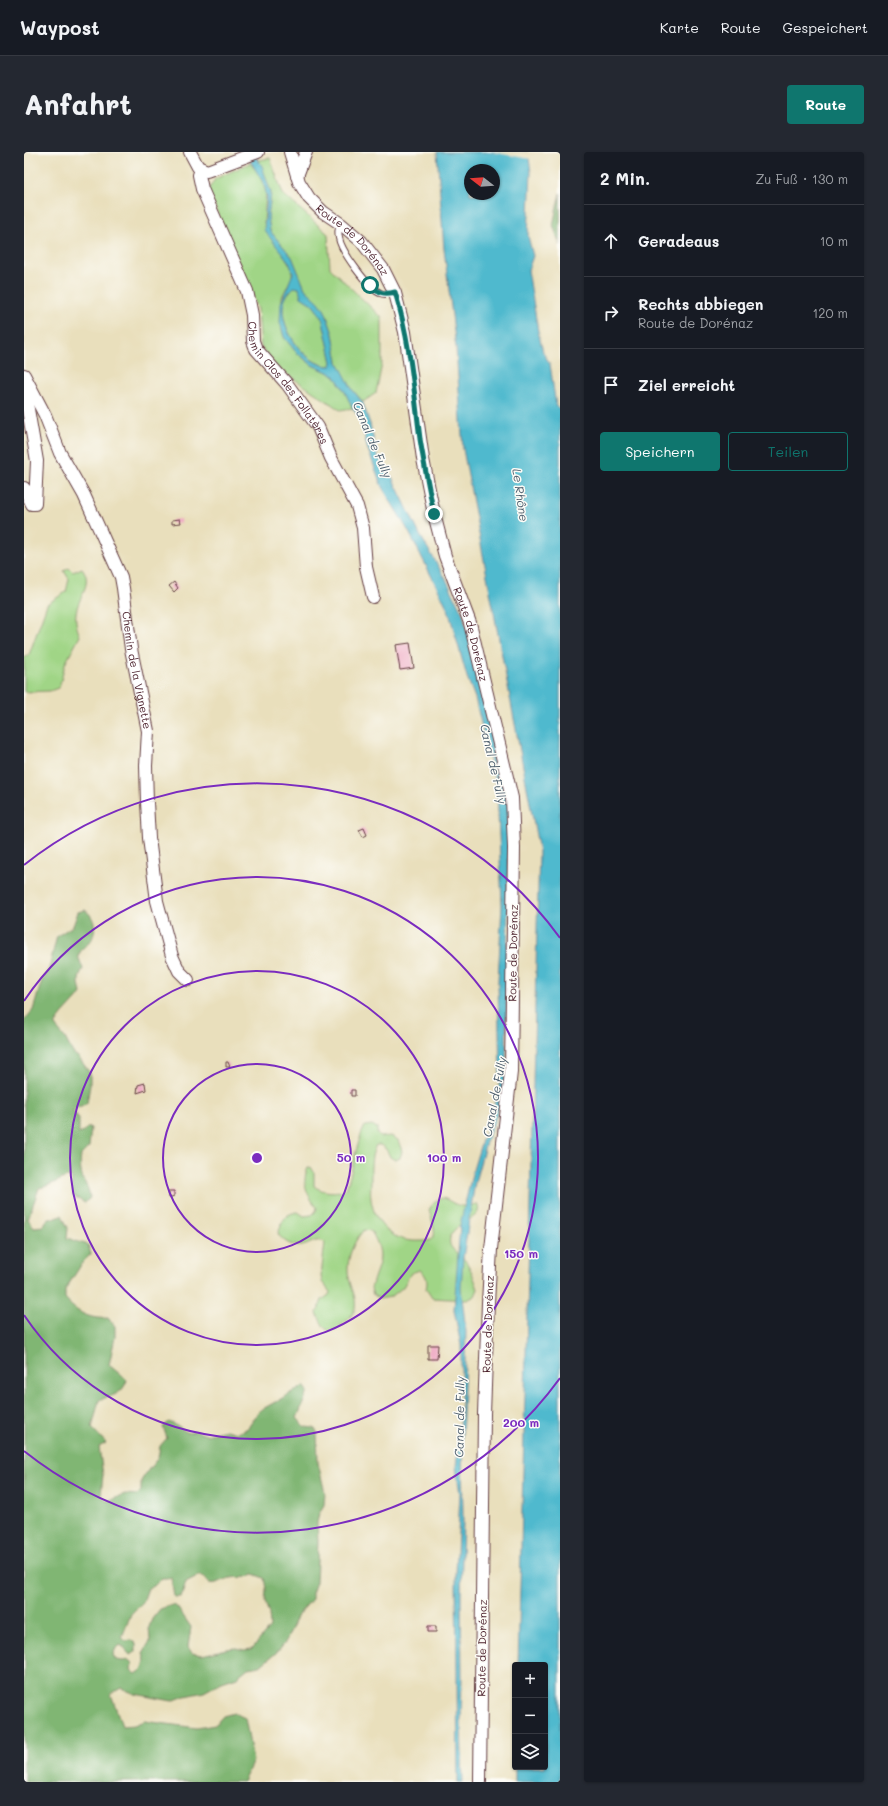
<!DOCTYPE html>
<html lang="de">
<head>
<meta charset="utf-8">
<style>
	:root { --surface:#171b24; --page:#242831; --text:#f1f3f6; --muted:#9ea1a6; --line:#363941; --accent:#0f766e }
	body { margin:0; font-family:Mali,sans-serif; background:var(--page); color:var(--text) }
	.controls { position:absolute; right:12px; bottom:12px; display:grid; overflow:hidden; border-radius:4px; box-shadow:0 1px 3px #0004 }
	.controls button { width:36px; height:36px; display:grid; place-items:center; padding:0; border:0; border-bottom:1px solid var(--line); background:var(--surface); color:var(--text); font:20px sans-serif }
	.compass { position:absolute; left:440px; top:12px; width:36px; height:36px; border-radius:50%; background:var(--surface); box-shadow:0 1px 3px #0004; rotate:287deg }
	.stop { position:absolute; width:12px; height:12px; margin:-9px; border:3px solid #0f766e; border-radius:50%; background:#fff }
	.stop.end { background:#0f766e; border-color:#fff; box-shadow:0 1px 4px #0008 }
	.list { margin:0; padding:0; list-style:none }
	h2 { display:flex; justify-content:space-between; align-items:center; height:52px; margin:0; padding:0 16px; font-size:17px }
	h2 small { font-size:13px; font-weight:400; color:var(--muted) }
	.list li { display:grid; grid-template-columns:26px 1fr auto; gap:12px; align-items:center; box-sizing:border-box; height:72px; padding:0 16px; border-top:1px solid var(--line) }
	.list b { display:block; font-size:15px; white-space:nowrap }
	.list p { margin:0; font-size:13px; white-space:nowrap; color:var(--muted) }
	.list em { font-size:13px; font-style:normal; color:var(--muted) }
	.actions { display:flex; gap:8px; padding:12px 16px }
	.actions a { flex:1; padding:9px 0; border:1px solid var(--accent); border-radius:4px; text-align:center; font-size:14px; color:var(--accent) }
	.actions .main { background:var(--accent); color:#fff }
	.icon { flex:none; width:22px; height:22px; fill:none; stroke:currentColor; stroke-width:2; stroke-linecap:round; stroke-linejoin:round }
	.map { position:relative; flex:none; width:536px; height:1630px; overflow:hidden; border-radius:4px }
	header { display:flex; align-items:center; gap:24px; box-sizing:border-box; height:56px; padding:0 20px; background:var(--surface); border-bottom:1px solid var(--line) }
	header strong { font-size:19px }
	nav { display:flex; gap:22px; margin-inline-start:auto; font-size:14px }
	.intro { display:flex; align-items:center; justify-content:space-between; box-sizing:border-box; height:96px; padding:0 24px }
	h1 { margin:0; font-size:28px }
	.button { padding:10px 18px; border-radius:4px; background:var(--accent); color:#fff; font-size:14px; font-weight:700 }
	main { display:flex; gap:24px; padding:0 24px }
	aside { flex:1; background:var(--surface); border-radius:4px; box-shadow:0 1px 3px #0004 }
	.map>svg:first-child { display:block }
</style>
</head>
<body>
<header>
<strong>Waypost</strong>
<nav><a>Karte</a><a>Route</a><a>Gespeichert</a></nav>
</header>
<div class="intro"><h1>Anfahrt</h1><a class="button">Route</a></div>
<main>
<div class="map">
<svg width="536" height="1630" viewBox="0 0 536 1630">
	<rect width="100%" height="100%" fill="#fdfcf7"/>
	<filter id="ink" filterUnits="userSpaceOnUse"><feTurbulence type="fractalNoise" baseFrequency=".025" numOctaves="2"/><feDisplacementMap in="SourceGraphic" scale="8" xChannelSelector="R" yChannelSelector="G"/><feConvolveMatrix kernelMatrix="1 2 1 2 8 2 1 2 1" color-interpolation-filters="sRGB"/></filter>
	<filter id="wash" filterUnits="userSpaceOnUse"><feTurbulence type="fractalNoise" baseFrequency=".012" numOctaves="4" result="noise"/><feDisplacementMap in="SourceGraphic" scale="16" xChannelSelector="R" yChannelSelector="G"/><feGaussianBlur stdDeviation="0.9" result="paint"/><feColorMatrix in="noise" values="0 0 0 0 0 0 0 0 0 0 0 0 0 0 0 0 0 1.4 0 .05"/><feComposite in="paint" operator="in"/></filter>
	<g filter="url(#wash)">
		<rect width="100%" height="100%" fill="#e9dfbc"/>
		<!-- green -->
		<path fill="#a0d586" stroke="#757a58" d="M246 6 259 42 304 82 306 116 358 166V212L352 241 339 250 328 237 318 220 314 210 309 182 301 159 281 137 268 105 246 79 244 66 247 41 235 8Z
			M226 11 236 23 242 40 240 71 268 116V125L258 145V178L260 185 272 200 288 213 310 223 320 238 329 256 316 258 251 214 237 195 234 157 184 38 191 27Z
			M270 135 275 136 280 147 288 152 298 165 308 210 307 214C280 215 249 168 262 145 264 141 267 138 270 135Z
			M45 416 49 420 58 416C70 431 54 445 52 461 51 469 53 477 56 484L41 512 36 533 34 536 26 539 0 540V506L5 503 23 452 42 440 45 427 40 419Z
			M348 973 353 976V982L356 985 367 984 374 988 378 999 376 1006 371 1008 366 1005C363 998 360 992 352 993 346 1005 347 1016 347 1029 347 1035 346 1041 347 1047 351 1074 370 1091 397 1089 403 1089 408 1089 410 1084 412 1078 406 1064 405 1057 419 1037 421 1050 437 1054 442 1055 448 1053 453 1052 461 1066 435 1069 428 1081 419 1098 438 1101 443 1111 448 1119 451 1129 454 1137L451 1144 443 1148 408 1146 402 1137C404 1129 403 1123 396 1118L387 1121 379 1135 367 1145 355 1147 349 1143 347 1136C354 1110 363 1106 347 1079L340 1078C329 1089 321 1110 325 1126 327 1136 333 1146 331 1156 330 1164 310 1184 302 1177 298 1173 295 1166 293 1161L298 1148 305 1143 306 1140 298 1130 297 1124 301 1090C292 1087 290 1090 282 1093 272 1097 259 1090 254 1082 259 1069 259 1062 274 1060L280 1064 288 1063 292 1059 293 1055C283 1044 277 1030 284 1016L287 1015 290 1020V1034C298 1041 314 1041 322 1037 330 1016 331 993 341 974Z"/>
		<!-- forest -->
		<path fill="#80b673" stroke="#656a4f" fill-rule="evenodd" d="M536 41V93L529 73Z
			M61 758C71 765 74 779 66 790 65 791 63 792 61 794 58 796 56 801 54 804L59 817C53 826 55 832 57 841 50 852 35 863 31 874L41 886 49 901 55 906 66 921V933L63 951 49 958 55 967V982L60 980 64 975 67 976 65 995 57 1003C56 1010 56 1017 58 1024 61 1033 65 1035 66 1046L61 1051 49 1044 47 1024C35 1027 27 1034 15 1036L4 1067 10 1075 19 1074 23 1068 38 1063 44 1076 43 1086 64 1093 67 1102 59 1110 41 1138V1147C52 1160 66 1168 84 1166L91 1174V1185L85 1213 103 1228C98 1243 89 1243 75 1248L68 1276 82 1291 75 1295 79 1323 77 1343 84 1349 101 1342 113 1343 117 1339V1329L125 1317 134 1306 136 1294 143 1286 139 1275 145 1270 154 1274 164 1281 172 1279 182 1283 202 1278 213 1281 224 1276 235 1259 280 1234 284 1239 273 1266 281 1275 290 1276 293 1280 294 1311 301 1341 300 1353 295 1361 293 1371 294 1390 292 1430 288 1441V1447L274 1463 262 1489 252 1501 236 1514 224 1516 213 1525 198 1530 180 1540 161 1544 148 1549 111 1542 97 1536 87 1542 98 1574 110 1573 120 1569 173 1576 191 1573 199 1564 210 1561 221 1566 229 1609 219 1630H0V869L9 858 18 828 24 820 33 784 49 774 54 760ZM229 1422 240 1426 242 1437 241 1450 245 1462 246 1475 228 1497 220 1498 212 1496 203 1497 178 1503 168 1501 164 1495 167 1475 153 1455 148 1453 136 1457 128 1467 125 1475 126 1489 119 1501 121 1509 119 1517 112 1522 107 1518 108 1511 105 1508 99 1509 92 1508 89 1503 92 1496 97 1493 106 1503 112 1499V1492L107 1488 101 1489 98 1485 107 1462 119 1450 124 1436 130 1434 138 1426H147L150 1445H157L162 1430 175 1423 180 1425 185 1431C194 1433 199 1427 207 1426 216 1424 221 1428 229 1422Z"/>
		<!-- water -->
		<path fill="#50b9ce" stroke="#4d6c7c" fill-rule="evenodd" d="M221 0H229L238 14 247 41 244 66 246 79 268 105 281 137 295 150 301 159 309 182 314 210 328 237 339 251 346 272 353 302 360 316 368 325 396 383 423 429 439 462 485 656 482 918 479 942 473 962 462 990 451 1030 439 1106 437 1136 442 1180 438 1289 439 1367 437 1444 438 1523 437 1571 439 1630H434L432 1422 436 1342 432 1315 437 1263V1193L430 1158 436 1073 449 1018 458 988 465 973 476 930 474 829 478 753 473 637 451 546 443 525 424 457 385 380 358 335 343 295 337 269 328 255 320 238 310 223 288 213 272 200 260 185 256 170 257 151 269 121 265 110 240 78 243 46 240 32ZM270 135 275 136 277 145 288 152 298 165 308 210 307 214C280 216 249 168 262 145 264 141 267 138 270 135Z
			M413 0H504L507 20 504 84 509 104 504 118 514 179 519 200 526 212 532 254 536 257V1630H491V1615H521V1513H494L515 699 439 297 432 196 420 97ZM446 18H470V42H446Z"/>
		<!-- pier -->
		<path fill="#e9dfbc" d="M468 0H506L507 7Z"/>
		<g id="blocks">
			<!-- building -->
			<path fill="#efacc5" d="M156 367 157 371 148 372V368Z
				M150 430 154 436 150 440 145 434Z
				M386 491 390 516 376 518 372 493Z
				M340 676 343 683 339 685 335 678Z
				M202 910H204L206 915H202Z
				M121 931 122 938 113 941 114 933Z
				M327 938H331V944H327Z
				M145 1039H150V1044L145 1046Z
				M404 1193H414L413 1207H404Z
				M404 1474H412V1480H404Z"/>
		</g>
	</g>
	<g filter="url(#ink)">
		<use href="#blocks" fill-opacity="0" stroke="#623c41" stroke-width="1"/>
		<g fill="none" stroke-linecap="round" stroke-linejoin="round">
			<defs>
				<path id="service" d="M317 72C314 77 314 80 315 86 317 99 344 136 356 141 360 143 366 142 371 141"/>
				<g id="minor">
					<path d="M166 0 174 15 183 19 234 0"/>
					<path id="s1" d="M266 0 275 30 285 46 299 60 317 72 337 89 359 117 371 141 381 180 399 307 410 362 421 404 446 471 488 646 490 696 487 920 467 1097 464 1151 460 1262 456 1630"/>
					<path id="s2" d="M177 18 175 23 178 37 223 139 228 163 229 189 232 197 263 232 294 275 307 306 333 354 339 376 342 415 349 445"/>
					<path d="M273 24 282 0"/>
					<path id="s3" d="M0 223 21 263 36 301 60 343 97 425 99 436 107 497 124 579 122 614 123 650 125 686 133 749 148 804 155 819 164 828"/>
					<path d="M0 336 8 352H11L13 309 0 234"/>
				</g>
			</defs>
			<!-- service casing -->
			<use href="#service" stroke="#623c41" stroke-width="8"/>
			<!-- minor casing -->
			<use href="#minor" stroke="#623c41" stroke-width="14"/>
			<!-- service -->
			<use href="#service" stroke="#fff" stroke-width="6"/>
			<!-- minor -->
			<use href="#minor" stroke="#fff" stroke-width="12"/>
		</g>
	</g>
	<g fill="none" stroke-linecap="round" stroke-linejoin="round" filter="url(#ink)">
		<!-- route -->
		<path stroke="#0f766e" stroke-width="5" d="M346 133C355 141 360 143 371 140 386 188 390 238 396 287 400 312 405 337 410 362"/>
	</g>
	<!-- distance rings -->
	<g fill="none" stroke="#7b2cbf" stroke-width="2">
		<circle cx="233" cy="1006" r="94"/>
		<circle cx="233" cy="1006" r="187"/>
		<path d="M0 849A281 281 0 1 1 0 1163"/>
		<path d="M536 1226A374 374 0 0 1 0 1299M0 713A374 374 0 0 1 536 786"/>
	</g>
	<g text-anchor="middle" stroke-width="3" stroke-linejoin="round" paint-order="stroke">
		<!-- street labels -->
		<g font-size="11" fill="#4a1f2b" stroke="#fdfcf7">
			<text dy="4" stroke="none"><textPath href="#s1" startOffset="111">Route de Dorénaz</textPath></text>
			<text dy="4" stroke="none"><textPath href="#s2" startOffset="235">Chemin Clos des Follatères</textPath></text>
			<text dy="4" stroke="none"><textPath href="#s1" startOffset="531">Route de Dorénaz</textPath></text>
			<text dy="4" stroke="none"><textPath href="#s3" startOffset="319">Chemin de la Vignette</textPath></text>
			<text transform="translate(489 801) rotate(-89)" y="4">Route de Dorénaz</text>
			<text transform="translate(464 1172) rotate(-88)" y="4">Route de Dorénaz</text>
			<text transform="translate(458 1496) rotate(-89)" y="4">Route de Dorénaz</text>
		</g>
		<!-- water labels -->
		<g font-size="12" font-style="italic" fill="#4c5d6c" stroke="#fdfcf7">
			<text transform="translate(348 288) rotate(67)" y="4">Canal de Fully</text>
			<text transform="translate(496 343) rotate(82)" y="4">Le Rhône</text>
			<text transform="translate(469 612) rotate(77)" y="4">Canal de Fully</text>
			<text transform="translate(471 945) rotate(-79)" y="4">Canal de Fully</text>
			<text transform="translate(436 1265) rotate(-89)" y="4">Canal de Fully</text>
		</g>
	</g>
	<circle cx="233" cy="1006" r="6" fill="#7b2cbf" stroke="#fdfcf7" stroke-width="2"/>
	<g font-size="12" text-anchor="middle" font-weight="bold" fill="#7b2cbf" stroke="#fdfcf7" stroke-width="3" stroke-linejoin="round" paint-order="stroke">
		<text x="327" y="1010">50 m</text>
		<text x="420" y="1010">100 m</text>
		<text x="497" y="1106">150 m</text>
		<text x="497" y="1275">200 m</text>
	</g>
</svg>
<div class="controls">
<button>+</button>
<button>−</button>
<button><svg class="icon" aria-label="layers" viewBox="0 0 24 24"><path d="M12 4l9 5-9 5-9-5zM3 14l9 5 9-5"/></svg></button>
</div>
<svg class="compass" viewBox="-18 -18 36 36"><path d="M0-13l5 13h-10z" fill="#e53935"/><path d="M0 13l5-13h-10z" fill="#9ea1a6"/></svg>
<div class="stop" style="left:346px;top:133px"></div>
<div class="stop end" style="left:410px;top:362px"></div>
</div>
<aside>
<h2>2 Min.<small>Zu Fuß · 130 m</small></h2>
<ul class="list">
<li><svg class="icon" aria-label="ahead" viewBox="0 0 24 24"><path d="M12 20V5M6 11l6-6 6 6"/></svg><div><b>Geradeaus</b></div><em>10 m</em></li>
<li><svg class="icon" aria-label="right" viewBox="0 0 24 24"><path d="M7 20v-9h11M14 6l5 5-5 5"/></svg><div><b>Rechts abbiegen</b><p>Route de Dorénaz</p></div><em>120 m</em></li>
<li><svg class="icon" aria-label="arrive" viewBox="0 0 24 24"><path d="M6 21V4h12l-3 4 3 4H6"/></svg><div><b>Ziel erreicht</b></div></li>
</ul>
<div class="actions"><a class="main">Speichern</a><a>Teilen</a></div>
</aside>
</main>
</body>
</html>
